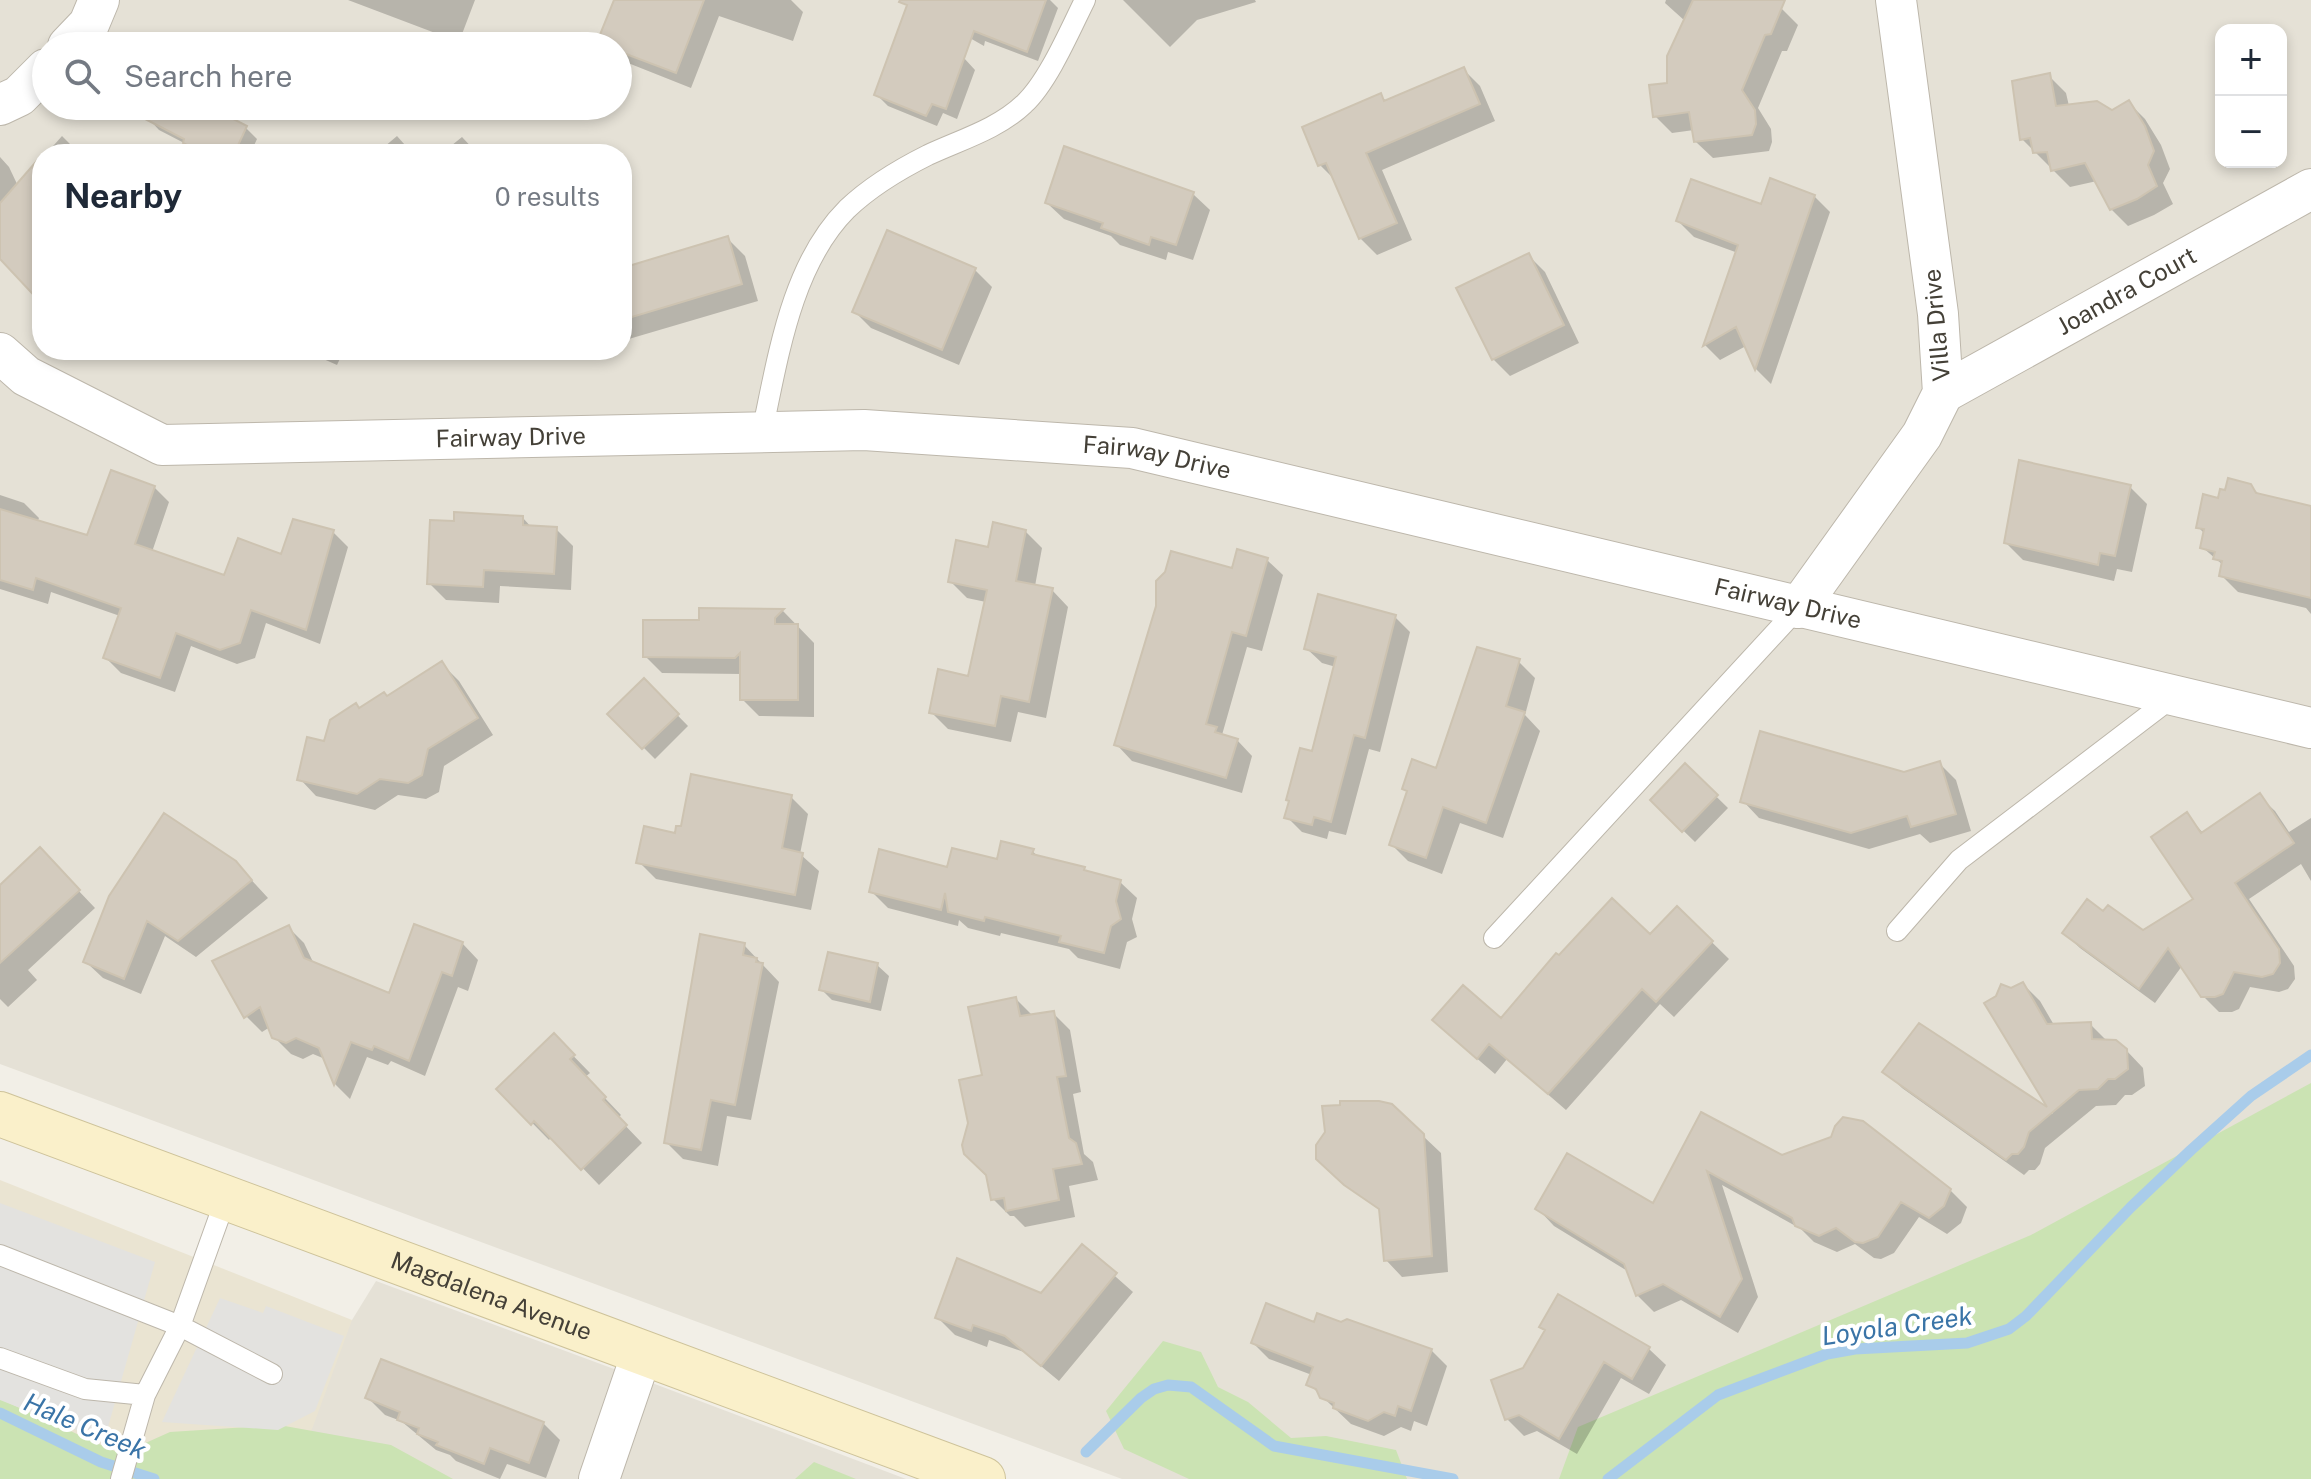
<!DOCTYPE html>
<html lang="en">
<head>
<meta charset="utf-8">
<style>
	:root { --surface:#fff; --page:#f2f2f3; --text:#1f2937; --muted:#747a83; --line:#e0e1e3 }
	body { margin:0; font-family:"Public Sans",sans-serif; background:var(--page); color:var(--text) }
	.controls { position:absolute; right:24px; top:24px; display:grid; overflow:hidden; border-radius:16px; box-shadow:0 4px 12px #0003 }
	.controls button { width:72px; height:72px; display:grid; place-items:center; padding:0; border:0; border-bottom:2px solid var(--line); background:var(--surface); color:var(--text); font:40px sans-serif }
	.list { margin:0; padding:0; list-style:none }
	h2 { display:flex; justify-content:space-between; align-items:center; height:104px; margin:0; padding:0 32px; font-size:34px }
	h2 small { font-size:26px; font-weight:400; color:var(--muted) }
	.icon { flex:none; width:44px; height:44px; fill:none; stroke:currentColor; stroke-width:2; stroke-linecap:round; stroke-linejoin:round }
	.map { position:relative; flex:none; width:2311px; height:1479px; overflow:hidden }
	.search { position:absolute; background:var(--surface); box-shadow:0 4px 12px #0003; left:32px; top:32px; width:600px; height:88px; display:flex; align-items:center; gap:20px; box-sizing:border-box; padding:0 28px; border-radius:44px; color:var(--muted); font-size:30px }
	.panel { position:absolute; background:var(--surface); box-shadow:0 4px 12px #0003; left:32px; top:144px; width:600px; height:216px; border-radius:32px }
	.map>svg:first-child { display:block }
</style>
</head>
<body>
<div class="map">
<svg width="2311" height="1479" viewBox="0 0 2311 1479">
	<rect width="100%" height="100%" fill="#f2efe7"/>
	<!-- residential -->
	<path fill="#e5e1d6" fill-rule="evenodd" d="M0 0H2311V1479H1122L0 1064ZM2221 30H2281V162H2221ZM46 46H618V106H46ZM42 154H622V350H42Z
		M376 1281 660 1386 906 1479H180L352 1320Z"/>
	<!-- education -->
	<path fill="#eae4d2" d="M0 1180 352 1320 304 1451 0 1479Z"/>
	<!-- green -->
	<path fill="#cbe3b3" d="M2311 1083V1479H1559L1578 1427 2031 1235Z
		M1163 1341 1201 1352 1218 1387 1248 1402 1291 1438 1326 1436 1396 1450 1407 1479H1189L1124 1449 1106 1411Z
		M0 1399 121 1454 170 1432 279 1425 391 1445 453 1479H0Z
		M814 1462 856 1479H795Z"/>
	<!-- parking -->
	<path fill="#e3e2df" d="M0 1203 155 1262 104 1441 0 1400Z
		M220 1298 263 1313 266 1306 344 1336 315 1411 278 1430 162 1422Z"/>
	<!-- shadow -->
	<path fill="#0003" d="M348 0H475L459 42Z
		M616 0H791L803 12 793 41 719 16 691 88 618 59V46H604L600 42Z
		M912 0H1050L1058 8 1038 61 985 41 984 46 922 11Z
		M1123 0H1255L1256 2 1197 20 1170 47Z
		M1666 0H1762L1781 8 1798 25 1787 51H1782L1758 108 1771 129 1772 142 1769 151 1713 158 1696 142 1694 130 1672 133 1655 116 1669 85 1685 21 1665 3Z
		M964 58 975 70 957 119 943 113 937 126 888 106 877 95Z
		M1463 69 1480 86 1495 121 1382 170 1412 240 1377 255 1360 238 1335 180 1320 165 1380 95 1387 102Z
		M2049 76 2066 93 2069 106 2113 112 2128 102 2145 119 2161 145 2170 169 2163 183 2173 204 2154 215 2128 226 2111 209 2097 181 2070 187 2022 139Z
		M154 106H204L246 128 257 139 250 154H197L186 144 159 130 148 118Z
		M62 136 72 146 79 154H46Z
		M397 136 413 154H378L377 153Z
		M462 137 478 154H441Z
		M0 157 9 167 18 186 42 158V301L0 257Z
		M1193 194 1210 210 1193 260 1168 252 1166 260 1120 245 1111 236 1064 219 1047 203Z
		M1814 196 1830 212 1771 384 1756 369 1746 346 1720 360 1705 345 1738 253 1694 237 1678 221Z
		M728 239 745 256 758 301 622 341V270Z
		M1528 255 1545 272 1579 343 1510 376 1493 359Z
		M975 270 992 287 959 365 871 328 854 311Z
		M303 350H344L337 365Z
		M370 350H397L393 360Z
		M2250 486 2261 496 2311 508V614L2306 608 2238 592 2221 575 2223 565 2202 547 2205 534 2198 527 2220 500Z
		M154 487 169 502 152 552 226 578 282 556 333 532 348 547 320 644 266 623 255 658 237 664 191 646 175 692 121 673 106 658 120 616 51 592 48 604 0 589V495L24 503 39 518 37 523 89 538Z
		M2130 487 2147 504 2132 572 2117 569 2114 581 2023 560 2006 543Z
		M523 518 532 528 556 529 573 546 571 590 500 586 499 603 446 600 429 583Z
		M1025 531 1042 548 1035 586 1052 590 1068 607 1046 718 1018 712 1011 742 948 729 931 712 970 678 986 602 967 598 950 581Z
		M1267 560 1283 575 1262 651 1247 647 1222 735 1237 740 1252 756 1242 793 1132 761 1117 745 1233 571Z
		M701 610 783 611 814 643V717L759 716 742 699V674L662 673 645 656 701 622Z
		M1395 617 1410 632 1380 752 1369 749 1346 835 1329 831 1327 839 1302 832 1287 817 1313 754 1336 667 1322 663 1306 648Z
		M1518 661 1535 678 1525 715 1540 731 1503 838 1460 823 1442 874 1408 861 1391 844 1437 771Z
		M442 664 459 681 493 735 444 766 439 792 426 799 398 795 375 810 316 796 300 779 326 744 360 710 388 698Z
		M644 681 688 726 655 759 610 714Z
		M1939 763 1956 780 1971 831 1930 843 1920 834 1869 849 1759 818 1743 801 1904 774Z
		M1685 766 1728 808 1695 842 1652 800Z
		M2259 796 2275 811 2289 832 2311 818V881L2301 864 2249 899 2294 966 2295 979 2288 989 2279 992 2250 987 2239 1009 2232 1012H2219L2203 996 2182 966 2155 1003 2080 948 2064 933 2103 914 2142 933 2196 900 2187 815 2204 834Z
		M791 797 808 814 800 854 819 871 811 910 656 879 639 862 676 835Z
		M1032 851 1039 857 1084 869 1090 874 1120 882 1137 898 1132 919 1137 937 1127 942 1120 969 1078 958 1069 949 1001 933 1000 936 968 928 959 920 958 926 888 908 871 891 949 869 998 861Z
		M235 862 268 898 196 957 165 936 141 994 103 978 86 962Z
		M56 867 95 908 28 970 37 980 8 1007 0 999V888Z
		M1677 908 1729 959 1674 1017 1660 1004 1566 1110 1507 1059 1495 1074 1452 1037 1501 1020 1650 937Z
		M288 927 304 943 314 964 390 996 462 943 478 960 468 991 458 987 425 1076 391 1061 388 1065 367 1057 350 1099 335 1084 325 1059 313 1054 303 1059 291 1054 274 1037 270 1027 262 1032 246 1016Z
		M744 945 779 982 751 1120 727 1116 718 1166 683 1159 666 1142Z
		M877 965 889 976 881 1011 832 1000 821 989Z
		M2023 984 2040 1001 2054 1025 2090 1024 2108 1042 2126 1050 2143 1068 2145 1086 2132 1095H2125L2116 1105 2096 1106 2045 1148 2040 1164 2035 1170H2029L2024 1175 1902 1088 1885 1071 1919 1026 2053 1114 1987 1004Z
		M1016 999 1033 1016 1053 1013 1070 1030 1081 1092 1073 1094 1084 1154 1093 1162 1098 1180 1069 1186 1075 1217 1025 1227 1014 1216H1010L993 1199 988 1178 970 1159 984 1077Z
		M554 1036 590 1073 585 1077 621 1115 618 1118 642 1143 599 1185 552 1136 549 1140 499 1089Z
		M1702 1114 1782 1157 1950 1190 1967 1207 1961 1223 1947 1234 1919 1217 1894 1253 1881 1259 1874 1258 1855 1244 1837 1252 1814 1242 1801 1229 1722 1185 1758 1297 1738 1333 1681 1300 1654 1312 1637 1295 1629 1272 1554 1226 1538 1209 1653 1206Z
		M1423 1136 1441 1153 1448 1272 1402 1277 1386 1260 1382 1212 1336 1176Z
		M1082 1247 1133 1292 1059 1381 1024 1352 989 1340 987 1347 955 1335 938 1318 1042 1296Z
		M1315 1324 1431 1350 1447 1366 1427 1426 1414 1421 1411 1431 1401 1427 1384 1436 1351 1424 1309 1384 1312 1375 1269 1359 1253 1343Z
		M1649 1349 1666 1365 1649 1394 1621 1378 1577 1454 1537 1431 1524 1436 1507 1419 1493 1381Z
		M368 1398 543 1423 560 1440 546 1478 507 1464 500 1479 456 1461 450 1455 436 1450 401 1421 385 1415Z"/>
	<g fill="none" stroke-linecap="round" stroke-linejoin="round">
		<!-- stream -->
		<path stroke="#a9ccea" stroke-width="11" d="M0 1413 101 1462 154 1479
			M1086 1452 1141 1398 1154 1389 1168 1385 1191 1387 1274 1446 1453 1479
			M1608 1479 1718 1395 1827 1354 1855 1349 1967 1343 2009 1329 2026 1316 2131 1207 2191 1150 2251 1096 2311 1055"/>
	</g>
	<!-- building -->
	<path fill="#d3cbbe" stroke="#cdc3b1" stroke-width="2" d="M614 0H704L676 73 618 51V46L597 42Z
		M900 0H1046L1027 52 974 31 946 109 932 104 926 116 874 95 907 5 899 2Z
		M1693 0H1785L1771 34 1765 35 1742 90 1755 110 1756 124 1752 135 1694 142 1689 112 1653 117 1649 85 1667 83V56Z
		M1464 67 1480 104 1366 153 1397 223 1359 239 1326 163 1318 166 1302 127 1381 93 1384 101Z
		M2050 73 2056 106 2097 101 2112 110 2129 100 2145 126 2154 151 2148 165 2157 186 2137 199 2110 210 2085 163 2051 171 2047 152 2033 153 2030 138 2020 140 2012 81Z
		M120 106H208L247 126 234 154H205L183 143 184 139Z
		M1064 146 1194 192 1176 245 1151 237 1149 245 1101 228 1103 223 1045 203Z
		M42 155V304L0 259V203Z
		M1770 178 1815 195 1755 370 1736 327 1703 346 1738 245 1676 221 1691 179 1761 204Z
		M887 230 976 268 942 350 852 312Z
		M728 236 742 284 622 320V268Z
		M1529 253 1564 325 1492 360 1456 288Z
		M2019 460 2131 485 2115 556 2100 553 2098 565 2004 543Z
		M111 470 155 486 135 544 224 575 238 538 281 554 293 519 334 530 306 630 251 610 240 643 220 650 176 633 160 678 103 658 121 608 36 578 33 590 0 580V509L87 535Z
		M2228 478 2251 484 2256 493 2311 506V598L2219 576 2222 561 2213 559 2215 552 2200 548 2204 529 2196 528 2203 494 2218 498 2220 489 2225 490Z
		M454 512 523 516V525L557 527 554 574 484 570 483 587 427 584 430 520 454 521Z
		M993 522 1026 530 1016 581 1053 588 1029 702 1001 696 995 726 929 713 938 669 968 676 987 590 948 582 956 540 988 547Z
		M1237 549 1268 558 1246 636 1232 632 1206 724 1217 727 1215 732 1238 739 1226 778 1114 745 1156 606V581L1165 572 1171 551 1232 568Z
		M1318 594 1396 615 1365 738 1354 735 1331 822 1314 817 1312 825 1284 818 1289 801 1286 800 1300 748 1312 751 1336 657 1304 649Z
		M699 608 784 609 775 618V624H798V700H740V653L735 658 643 657V620H699Z
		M1477 647 1520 659 1506 706 1525 712 1486 823 1443 807 1426 858 1389 845 1407 791 1402 789 1412 759 1436 768Z
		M442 661 478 718 428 749 422 775 408 783 380 779 357 794 297 780 307 737 324 741 330 720 356 703 359 708 384 692 387 696Z
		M644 678 679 714 642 749 607 714Z
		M1760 731 1904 772 1940 761 1956 814 1911 827 1907 816 1851 833 1740 802Z
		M1685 763 1718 795 1682 832 1650 800Z
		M691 774 792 795 782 848 803 853 795 895 636 863 644 826 675 833 676 826H681Z
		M2260 793 2294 843 2235 883 2279 949 2280 963 2273 974 2262 977 2234 972 2223 994 2215 997H2201L2168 948 2139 989 2062 933 2087 899 2103 911 2108 905 2143 930 2193 899 2151 837 2187 812 2201 833Z
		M164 813 236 861 252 880 178 941 147 921 124 979 83 962 109 896Z
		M1001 841 1034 849 1032 854 1085 867 1084 870 1121 880 1116 901 1121 919 1111 926 1104 953 1059 942 1061 936 985 917 984 921 948 912 945 893 941 910 869 892 879 849 947 867 952 848 997 859Z
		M40 847 80 890 0 963V885Z
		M1612 898 1650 934 1677 906 1713 941 1656 1002 1642 989 1548 1094 1489 1044 1477 1059 1432 1020 1463 985 1501 1018 1556 953 1559 955Z
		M414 924 463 942 452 976 442 972 409 1061 374 1046 372 1050 351 1042 334 1085 319 1048 296 1038 286 1043 272 1038 260 1007 244 1018 212 961 289 925 304 958 389 993Z
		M700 934 745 943 743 955 757 958 756 962 763 963 735 1105 711 1100 701 1150 664 1143Z
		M828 952 878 963 870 1002 819 990Z
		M2023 982 2047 1024 2091 1022 2092 1039 2116 1040 2127 1049 2128 1069 2115 1079H2108L2098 1089 2079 1090 2029 1132 2024 1147 2018 1154H2012L2006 1160 1882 1072 1919 1023 2047 1107 1984 1003 1996 996 2001 984 2011 988Z
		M1016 997 1020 1016 1054 1011 1066 1076 1057 1077 1069 1138 1076 1143 1082 1164 1053 1169 1059 1200 1006 1211 1004 1198 991 1200 986 1175 964 1154 962 1145 968 1123 959 1080 982 1075 968 1007Z
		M554 1033 575 1055 570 1059 606 1097 603 1100 627 1125 581 1170 534 1121 531 1125 496 1089Z
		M1340 1101H1379L1392 1104 1424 1134 1432 1256 1384 1261 1379 1209 1344 1185 1316 1159V1145L1325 1132 1322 1106 1340 1105Z
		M1701 1112 1782 1155 1831 1137 1835 1126 1843 1117 1863 1121 1951 1189 1944 1206 1929 1218 1901 1202 1878 1237 1863 1243 1855 1242 1836 1228 1819 1236 1795 1226 1792 1218 1707 1171 1742 1279 1720 1317 1663 1284 1636 1296 1624 1264 1535 1209 1567 1153 1653 1203Z
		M1082 1244 1117 1273 1041 1366 1005 1336 973 1325 971 1331 935 1318 957 1258 1041 1293Z
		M1558 1294 1650 1347 1632 1379 1604 1362 1559 1439 1519 1415 1505 1420 1491 1380 1523 1368 1545 1330 1539 1327Z
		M1266 1303 1314 1322 1317 1313 1341 1322 1347 1319 1432 1349 1411 1411 1398 1406 1395 1416 1384 1412 1368 1421 1333 1408 1334 1403 1320 1398 1316 1389 1306 1385 1313 1367 1251 1343Z
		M381 1359 544 1422 529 1463 490 1448 484 1464 436 1445 438 1442 417 1434 419 1428 397 1420 400 1412 365 1398Z"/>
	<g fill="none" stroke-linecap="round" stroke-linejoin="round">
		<defs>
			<path id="service" d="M762 432C778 358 791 265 847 209 870 187 900 169 928 155 960 140 998 129 1024 104 1048 82 1070 30 1085 0
				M1897 931 1959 860 2174 696
				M1494 938 1798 608
				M0 1255 180 1326 272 1374
				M0 1358 85 1389 145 1395 180 1326 226 1198
				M121 1479 145 1395"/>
			<g id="minor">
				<path d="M68 46 89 24 99 0"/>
				<path d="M0 105 19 96 46 69"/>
				<path id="s1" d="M0 353 26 376 162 445 864 430 1132 448 2311 728"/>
				<path id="s2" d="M1943 393 2311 189"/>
				<path d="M1798 608 1922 435 1943 393 1938 314 1896 0"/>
				<path d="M599 1479 642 1353"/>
			</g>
			<g id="secondary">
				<path id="s3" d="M0 1114 983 1479"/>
			</g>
		</defs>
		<!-- service casing -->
		<use href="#service" stroke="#bdb7ab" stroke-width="22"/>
		<!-- minor casing -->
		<use href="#minor" stroke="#bdb7ab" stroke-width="42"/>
		<!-- secondary casing -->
		<use href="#secondary" stroke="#cec39a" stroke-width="46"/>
		<!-- service -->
		<use href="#service" stroke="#fff" stroke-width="20"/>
		<!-- minor -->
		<use href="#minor" stroke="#fff" stroke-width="40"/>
		<!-- secondary -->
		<use href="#secondary" stroke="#faf0ca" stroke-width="44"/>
	</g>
	<g text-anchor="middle" stroke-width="8" stroke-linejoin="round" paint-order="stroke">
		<!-- street labels -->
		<g font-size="24" fill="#444037" stroke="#fff">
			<text dy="8" stroke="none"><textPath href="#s2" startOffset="210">Joandra Court</textPath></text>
			<text transform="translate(1937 325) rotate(-95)" y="8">Villa Drive</text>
			<text dy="8" stroke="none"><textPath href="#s1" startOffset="536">Fairway Drive</textPath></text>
			<text dy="8" stroke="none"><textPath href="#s1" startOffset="1184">Fairway Drive</textPath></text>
			<text dy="8" stroke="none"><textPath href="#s1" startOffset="1832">Fairway Drive</textPath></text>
			<text dy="8" stroke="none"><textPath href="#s3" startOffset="524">Magdalena Avenue</textPath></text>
		</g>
		<!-- water labels -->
		<g font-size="26" font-style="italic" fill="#3a74a7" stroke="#fff">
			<text transform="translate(1897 1326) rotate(-8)" y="9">Loyola Creek</text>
			<text transform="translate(85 1426) rotate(23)" y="9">Hale Creek</text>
		</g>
	</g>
</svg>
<div class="controls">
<button>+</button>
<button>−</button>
</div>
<div class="search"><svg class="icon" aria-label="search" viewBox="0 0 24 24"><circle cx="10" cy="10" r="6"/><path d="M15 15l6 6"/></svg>Search here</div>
<section class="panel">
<h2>Nearby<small>0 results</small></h2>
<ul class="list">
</ul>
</section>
</div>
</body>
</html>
